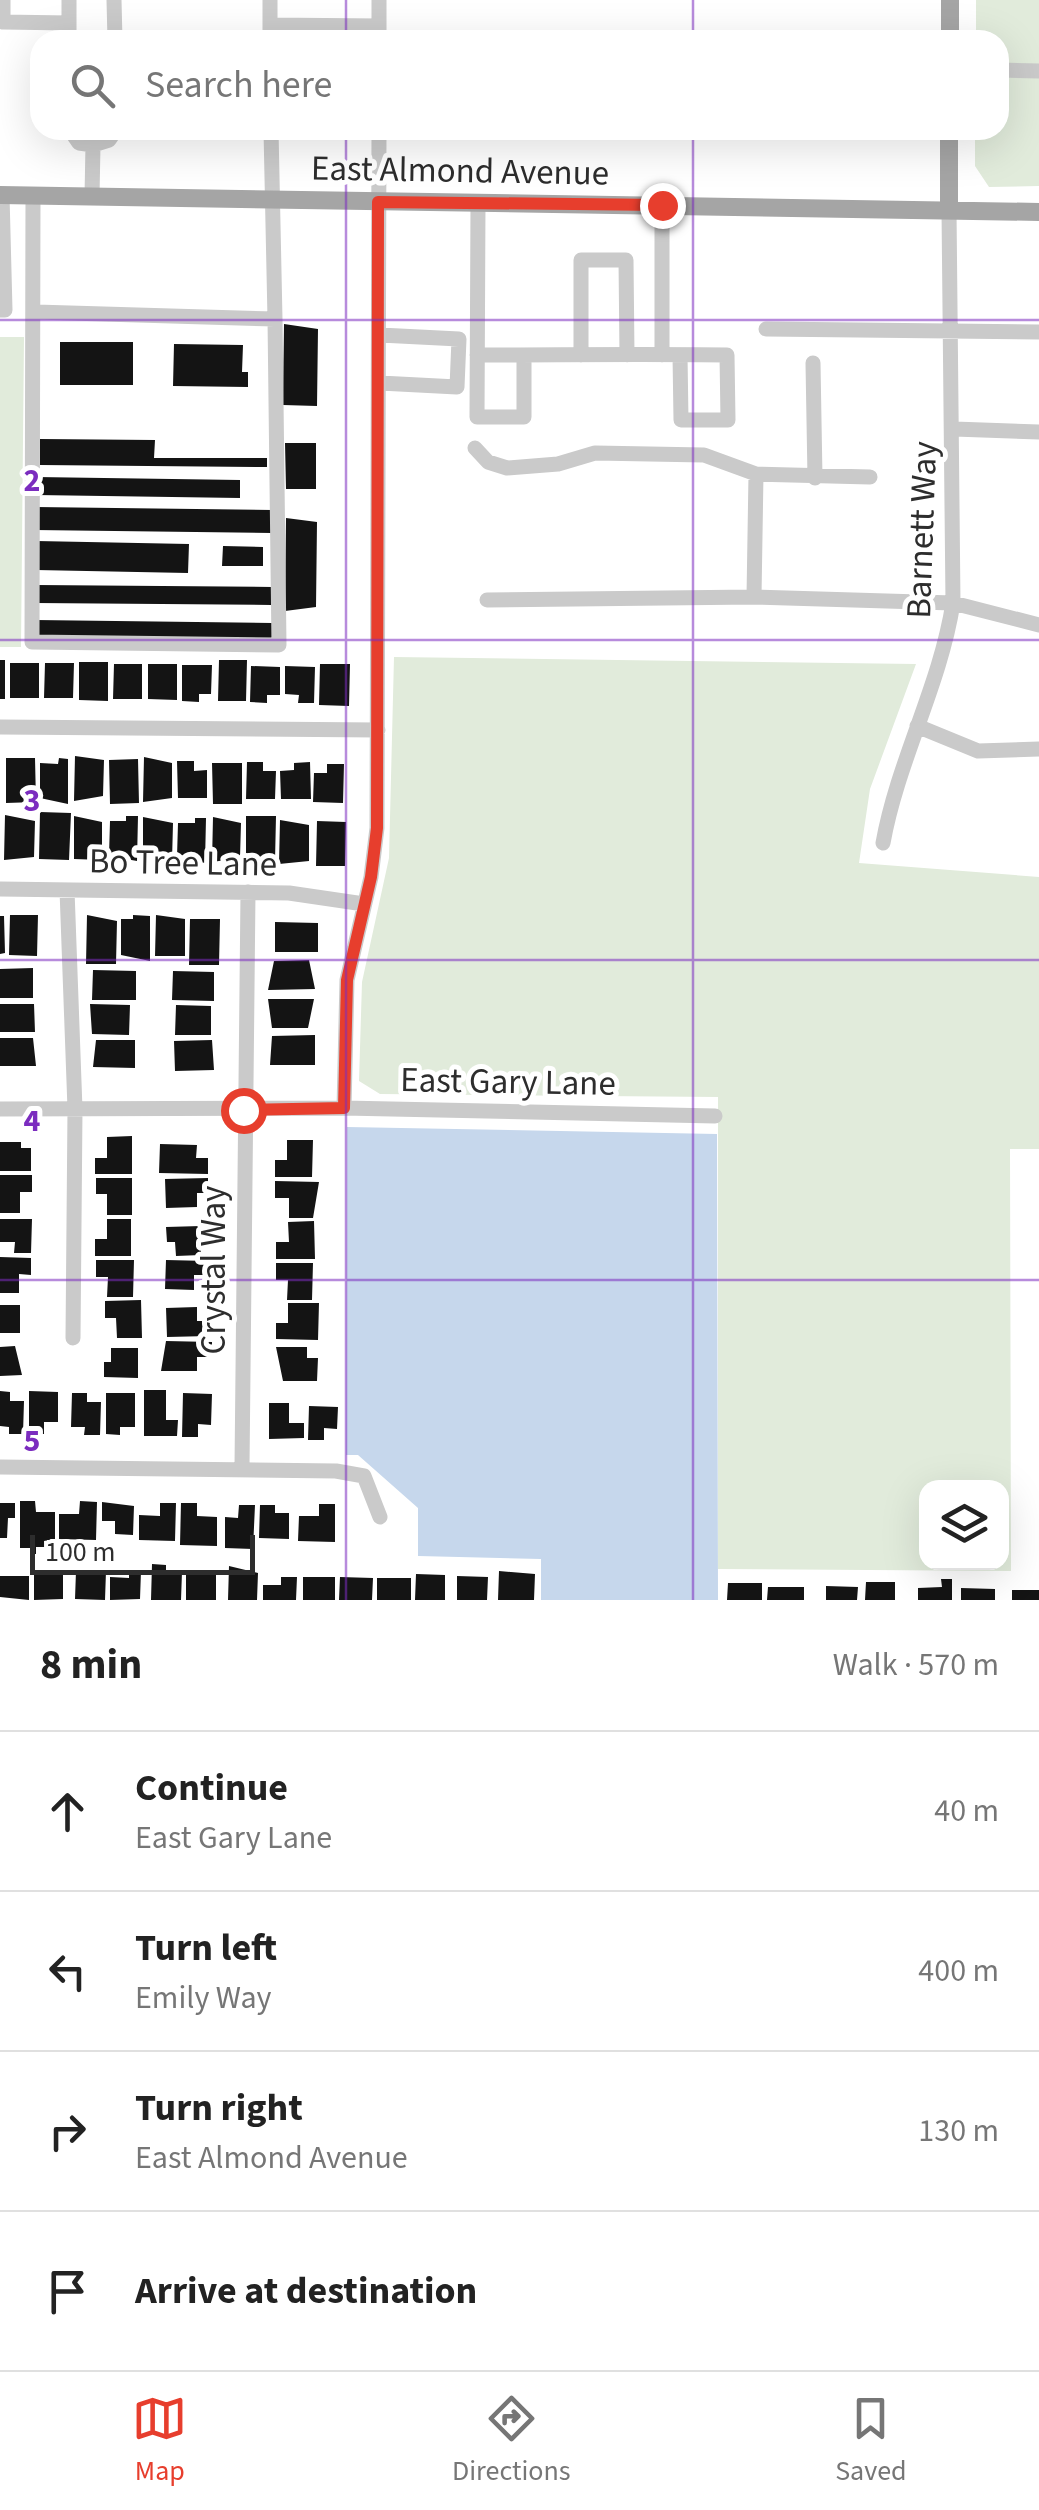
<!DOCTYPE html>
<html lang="en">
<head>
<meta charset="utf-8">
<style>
	:root { --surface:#fff; --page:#f2f2f2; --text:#222; --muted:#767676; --line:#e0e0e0; --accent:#e73e2d }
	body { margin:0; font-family:"Source Sans 3",sans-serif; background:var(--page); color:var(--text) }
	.controls { position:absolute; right:30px; bottom:30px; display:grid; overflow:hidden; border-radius:20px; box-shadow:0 10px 40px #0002 }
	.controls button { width:90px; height:90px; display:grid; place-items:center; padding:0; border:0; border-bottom:2px solid var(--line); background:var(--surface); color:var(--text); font:50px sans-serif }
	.scale { position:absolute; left:30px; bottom:25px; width:225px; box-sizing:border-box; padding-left:10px; border:5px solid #2d2d2d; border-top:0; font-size:28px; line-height:35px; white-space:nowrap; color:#2d2d2d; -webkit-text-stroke:8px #fff; paint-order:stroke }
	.stop { position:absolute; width:30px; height:30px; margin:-22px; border:8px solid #e73e2d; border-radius:50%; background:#fff }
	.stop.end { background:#e73e2d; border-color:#fff; box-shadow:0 2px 10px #0008 }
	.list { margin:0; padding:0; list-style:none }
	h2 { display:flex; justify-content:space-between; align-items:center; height:130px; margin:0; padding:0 40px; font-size:42px }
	h2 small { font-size:32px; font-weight:400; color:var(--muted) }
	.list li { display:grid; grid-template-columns:65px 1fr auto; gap:30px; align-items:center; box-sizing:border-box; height:160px; padding:0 40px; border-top:2px solid var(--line) }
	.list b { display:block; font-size:38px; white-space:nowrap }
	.list p { margin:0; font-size:32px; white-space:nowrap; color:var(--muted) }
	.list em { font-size:32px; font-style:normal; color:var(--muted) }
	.icon { flex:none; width:55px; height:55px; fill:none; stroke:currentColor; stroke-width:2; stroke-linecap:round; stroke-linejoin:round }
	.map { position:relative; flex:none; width:1039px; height:1600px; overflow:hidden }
	.search { position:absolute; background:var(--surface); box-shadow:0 10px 40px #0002; left:30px; right:30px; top:30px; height:110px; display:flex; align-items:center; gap:25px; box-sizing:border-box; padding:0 35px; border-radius:30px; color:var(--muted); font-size:38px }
	.sheet { height:770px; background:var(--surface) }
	nav { display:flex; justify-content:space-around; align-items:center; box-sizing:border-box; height:140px; border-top:2px solid var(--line); background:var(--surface); font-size:28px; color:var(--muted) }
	nav a { display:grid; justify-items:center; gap:5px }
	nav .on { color:var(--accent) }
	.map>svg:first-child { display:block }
</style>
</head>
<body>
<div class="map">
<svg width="1039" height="1600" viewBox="0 0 1039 1600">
	<rect width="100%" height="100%" fill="#fff"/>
	<!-- green -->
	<path fill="#e1ebdb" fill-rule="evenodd" d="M976 0H1039V186L989 187 975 166V130H999V40H976Z
		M0 337H24L21 647H0Z
		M394 657 916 664 870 789 859 863 1039 877V1149H1010L1011 1571 718 1569V1097L380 1094 359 1081 362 982 389 858ZM926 1488H1002V1562H926Z"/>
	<!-- water -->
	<path fill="#c6d7ec" d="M347 1127 717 1134 718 1600H541V1559L418 1556V1508L358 1455H346Z"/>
	<!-- building -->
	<path fill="#141414" d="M284 324 318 329 317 406 283 405Z
		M60 342H133V385H60Z
		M174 344 243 345 242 372H248V387L173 386Z
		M40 439 155 440 154 458H267V467L40 465Z
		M285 443H316V489H286Z
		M36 477 240 480V498L36 495Z
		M35 507 272 510V533L34 530Z
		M286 518 317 522 316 607 285 611Z
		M36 541 189 544 188 573 36 570Z
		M223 546 263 547V566H222Z
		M36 585 272 587V605L35 603Z
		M35 620 272 623V641L35 638Z
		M0 660H5V699H0Z
		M219 660H247L246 701H218Z
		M79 662H108V701L79 700Z
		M10 663H39V698H10Z
		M45 663H74L73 698H44Z
		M114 664H142V699H113Z
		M148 664H177V700L148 699Z
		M320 664H350L349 706 319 705Z
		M182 665H212L211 694H199V702L182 701Z
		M251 666 280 667V695H267V703L250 702Z
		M285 666 315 667 314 703H298L299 695 285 694Z
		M75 756 104 760 103 796 74 801Z
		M144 757 172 763V798L143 802Z
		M6 758H35L36 802 6 803Z
		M59 758 68 759V804L40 798V763L58 764Z
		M138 759 139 803 110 804 109 760Z
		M177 761H194V771L207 770V798H178Z
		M247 762H263V771H276L275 799H246Z
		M310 762 311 799H281L280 771 294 770V763Z
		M212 763H242V804H213Z
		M327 764H344L343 803 313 802 314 773H327Z
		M40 812 71 813 69 860 39 859Z
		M5 815 35 821 34 857 4 860Z
		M74 816 102 822V860L74 859Z
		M126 816H138L137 861 109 856 110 821H126Z
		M246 816H276L275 861H246Z
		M143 817 173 823 172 861H143Z
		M213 817 241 823 240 858 212 862Z
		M195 818H206L205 863 177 857 178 823H195Z
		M280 820 309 825V861L279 864Z
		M317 821 346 822 345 866H316Z
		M10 915H38L37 956 9 955Z
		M87 915 117 921 116 964H86Z
		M133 915 150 916V961L121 955V919H133Z
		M156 915 185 919V956H155Z
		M0 916H4L5 953 0 954Z
		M190 919H220L219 965H189Z
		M275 922 318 923V952H275Z
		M309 960 315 989 268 990 274 961Z
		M33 968V998H0V969Z
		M93 970 136 971V1000H92Z
		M173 971 214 972V1001L172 1000Z
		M268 999H314L308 1028H272Z
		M0 1004H34L35 1032H0Z
		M90 1004 130 1005 129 1035 92 1034Z
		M176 1005 211 1006V1035H175Z
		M315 1035V1065H270L272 1036Z
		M0 1038H33L36 1066H0Z
		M96 1040H135V1068L93 1067Z
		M212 1040 214 1070 175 1071 174 1041Z
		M132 1136V1174H95V1158H107V1137Z
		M287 1140H313L312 1177H275V1160H287Z
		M0 1142H21V1148H31V1171H0Z
		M160 1144 197 1145 196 1158H208V1174L159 1173Z
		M0 1175H32V1192H20V1213H0Z
		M96 1178H132V1215H107V1194H96Z
		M208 1178V1193H197V1207L166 1208 165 1179Z
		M275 1181 319 1182 313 1218H289V1198H275Z
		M0 1219H32L31 1253H14L15 1242H0Z
		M107 1219H131V1256H95V1239H107Z
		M314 1221 315 1259H276V1242H289L288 1222Z
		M201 1226V1255L176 1256 175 1242H167L166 1227Z
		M0 1257 31 1258V1275L19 1274V1293H0Z
		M96 1260H134L133 1297H107L108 1277H96Z
		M166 1260 208 1261V1275H194V1290L165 1289Z
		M276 1263H313L312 1300H287L288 1280H276Z
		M141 1300 142 1338H117L116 1318H105V1301Z
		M288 1303H319L318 1340 276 1339V1323H288Z
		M0 1305H20V1333H0Z
		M197 1307V1321H209V1336L167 1337 166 1308Z
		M166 1341 212 1342V1357H197V1371H161Z
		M15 1346 22 1375 0 1376V1347Z
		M276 1347H307V1358H318L317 1381H283Z
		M111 1348H138V1378L104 1377V1362H111Z
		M144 1390H166V1420H178L177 1436H144Z
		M0 1391 10 1392V1401H24L23 1434H9V1427L0 1426Z
		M29 1391 58 1392V1422H44V1434H29Z
		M72 1393H87V1402H101L100 1435H84L85 1427H71Z
		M106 1393H135V1427H120V1435L106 1434Z
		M183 1393 212 1394 211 1425 198 1424V1437H182Z
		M269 1403H289V1423H304V1438L269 1439Z
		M309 1406 338 1407 337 1429 324 1428V1440H308Z
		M20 1501H35L36 1512H55V1540H47V1547H36V1554H31V1548H20Z
		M80 1501 97 1502 96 1540 59 1539V1514H79Z
		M102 1502 134 1506 133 1535 115 1534V1521H102Z
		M0 1503H15V1518H8L7 1538H0Z
		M160 1503H176L175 1541 139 1540V1515L160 1516Z
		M181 1503H197V1516L217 1517V1546L180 1545Z
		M319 1504H335V1542L298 1541 299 1516H319Z
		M239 1505H255L253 1549 225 1548V1517L238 1518Z
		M260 1505H275V1513H289V1539L259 1538Z
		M152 1564 166 1565V1572H182L181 1600H151Z
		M229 1566 258 1573 257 1600H228Z
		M34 1570H63V1599L34 1600Z
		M76 1571H106L105 1600 75 1599Z
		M129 1571H141L140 1599 110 1600V1577L129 1578Z
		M499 1571 535 1574 534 1600H498Z
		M216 1572V1600H186V1573Z
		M416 1574 445 1575V1600H415Z
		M0 1576H29V1600L0 1597Z
		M457 1576 488 1577 487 1600H457Z
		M281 1577H297L296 1600H263V1585H281Z
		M303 1577H335V1600H303Z
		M340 1577 373 1578 372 1600H339Z
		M377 1578H411V1600H377Z
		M941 1579H952V1600H918V1588L942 1587Z
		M866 1582H895V1600H865Z
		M728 1583H762V1600H727Z
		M826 1586 858 1587 857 1600H826Z
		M768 1587H804V1600H767Z
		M961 1588 995 1589V1600H961Z
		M1012 1590H1039V1600H1012Z"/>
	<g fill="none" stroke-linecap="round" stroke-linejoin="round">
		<!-- minor -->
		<path stroke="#cacaca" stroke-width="15" d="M3 0V22L69 23
			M69 0V40
			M114 0 115 40
			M270 0V40
			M379 0V40
			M270 25 379 26
			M1002 70 1039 71
			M70 130 79 143 93 145 92 196
			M93 145 109 140 116 130
			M33 196 32 642 279 645 275 319
			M478 203 477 417H524V355
			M662 205V355
			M0 310H5L2 195
			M36 312 275 319 271 130
			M766 329 1039 332
			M477 355C560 355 644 354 727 355L728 420H681L680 355
			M581 355V260H626L627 355
			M813 363 815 478
			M380 383 457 387 459 339 380 335
			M954 429 1039 432
			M475 448 488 462 507 468 558 464 595 453 704 455 756 474 870 477
			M754 597 756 474
			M487 600 754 597 953 603 1039 625
			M917 726 978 751 1039 749
			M0 727 378 730
			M883 843C898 760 940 686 953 603L949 210
			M0 889 289 893 364 904
			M67 890 75 1109 73 1338
			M344 1108 347 980 371 877 377 828 379 130
			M0 1109 344 1108 715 1116
			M0 1467 336 1471 364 1476 380 1517
			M242 1467 248 892"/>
		<!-- major -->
		<path stroke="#a5a5a5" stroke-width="18" d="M950 40V0
			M0 195 1039 212
			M949 210V130"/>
	</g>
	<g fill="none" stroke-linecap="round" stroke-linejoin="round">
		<!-- route -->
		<path stroke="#e73e2d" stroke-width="12" d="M243 1110 344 1108 347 980 371 877 377 828 378 202 662 205"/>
	</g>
	<!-- grid -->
	<path fill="none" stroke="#7b2cbf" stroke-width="2.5" stroke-opacity="0.55" d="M346 0V40M693 0V40M346 130V1600M693 130V1600M0 320H1039M0 640H1039M0 960H1039M0 1280H1039"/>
	<g text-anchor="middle" stroke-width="10" stroke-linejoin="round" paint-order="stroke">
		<!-- street labels -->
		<g font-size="35" fill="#2d2d2d" stroke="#fff">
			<text transform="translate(460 170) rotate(1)" y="12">East Almond Avenue</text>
			<text transform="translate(921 530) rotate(-88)" y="12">Barnett Way</text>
			<text transform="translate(183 862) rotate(1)" y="12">Bo Tree Lane</text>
			<text transform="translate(508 1081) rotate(1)" y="12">East Gary Lane</text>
			<text transform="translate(213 1270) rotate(-90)" y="12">Crystal Way</text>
		</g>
	</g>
	<g font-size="32" text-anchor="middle" font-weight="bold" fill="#7b2cbf" stroke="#fff" stroke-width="10" stroke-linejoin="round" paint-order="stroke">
		<text x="32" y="491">2</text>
		<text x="32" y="811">3</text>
		<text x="32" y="1131">4</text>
		<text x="32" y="1451">5</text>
	</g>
</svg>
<div class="controls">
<button><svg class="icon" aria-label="layers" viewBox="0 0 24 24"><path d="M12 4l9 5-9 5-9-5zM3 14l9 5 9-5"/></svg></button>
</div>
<div class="scale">100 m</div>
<div class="stop" style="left:243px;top:1110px"></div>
<div class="stop end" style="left:662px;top:205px"></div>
<div class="search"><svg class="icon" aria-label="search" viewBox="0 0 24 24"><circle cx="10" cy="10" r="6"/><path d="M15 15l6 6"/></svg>Search here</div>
</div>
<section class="sheet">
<h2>8 min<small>Walk · 570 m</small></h2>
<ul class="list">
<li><svg class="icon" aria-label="ahead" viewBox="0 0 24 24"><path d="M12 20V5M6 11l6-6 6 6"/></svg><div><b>Continue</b><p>East Gary Lane</p></div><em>40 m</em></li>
<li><svg class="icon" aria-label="left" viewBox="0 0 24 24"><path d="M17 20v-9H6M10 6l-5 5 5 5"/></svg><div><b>Turn left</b><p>Emily Way</p></div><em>400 m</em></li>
<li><svg class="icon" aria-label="right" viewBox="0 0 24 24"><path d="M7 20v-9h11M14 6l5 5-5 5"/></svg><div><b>Turn right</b><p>East Almond Avenue</p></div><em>130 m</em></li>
<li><svg class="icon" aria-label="arrive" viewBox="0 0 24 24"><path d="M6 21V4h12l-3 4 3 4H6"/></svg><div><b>Arrive at destination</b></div></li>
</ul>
</section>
<nav>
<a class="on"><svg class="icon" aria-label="map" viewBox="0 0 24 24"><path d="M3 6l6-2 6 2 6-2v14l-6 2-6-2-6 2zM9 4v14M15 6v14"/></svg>Map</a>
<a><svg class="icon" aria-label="directions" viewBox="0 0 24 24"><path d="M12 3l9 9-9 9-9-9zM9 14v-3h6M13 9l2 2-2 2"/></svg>Directions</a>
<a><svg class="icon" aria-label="saved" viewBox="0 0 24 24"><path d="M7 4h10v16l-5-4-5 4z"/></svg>Saved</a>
</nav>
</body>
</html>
